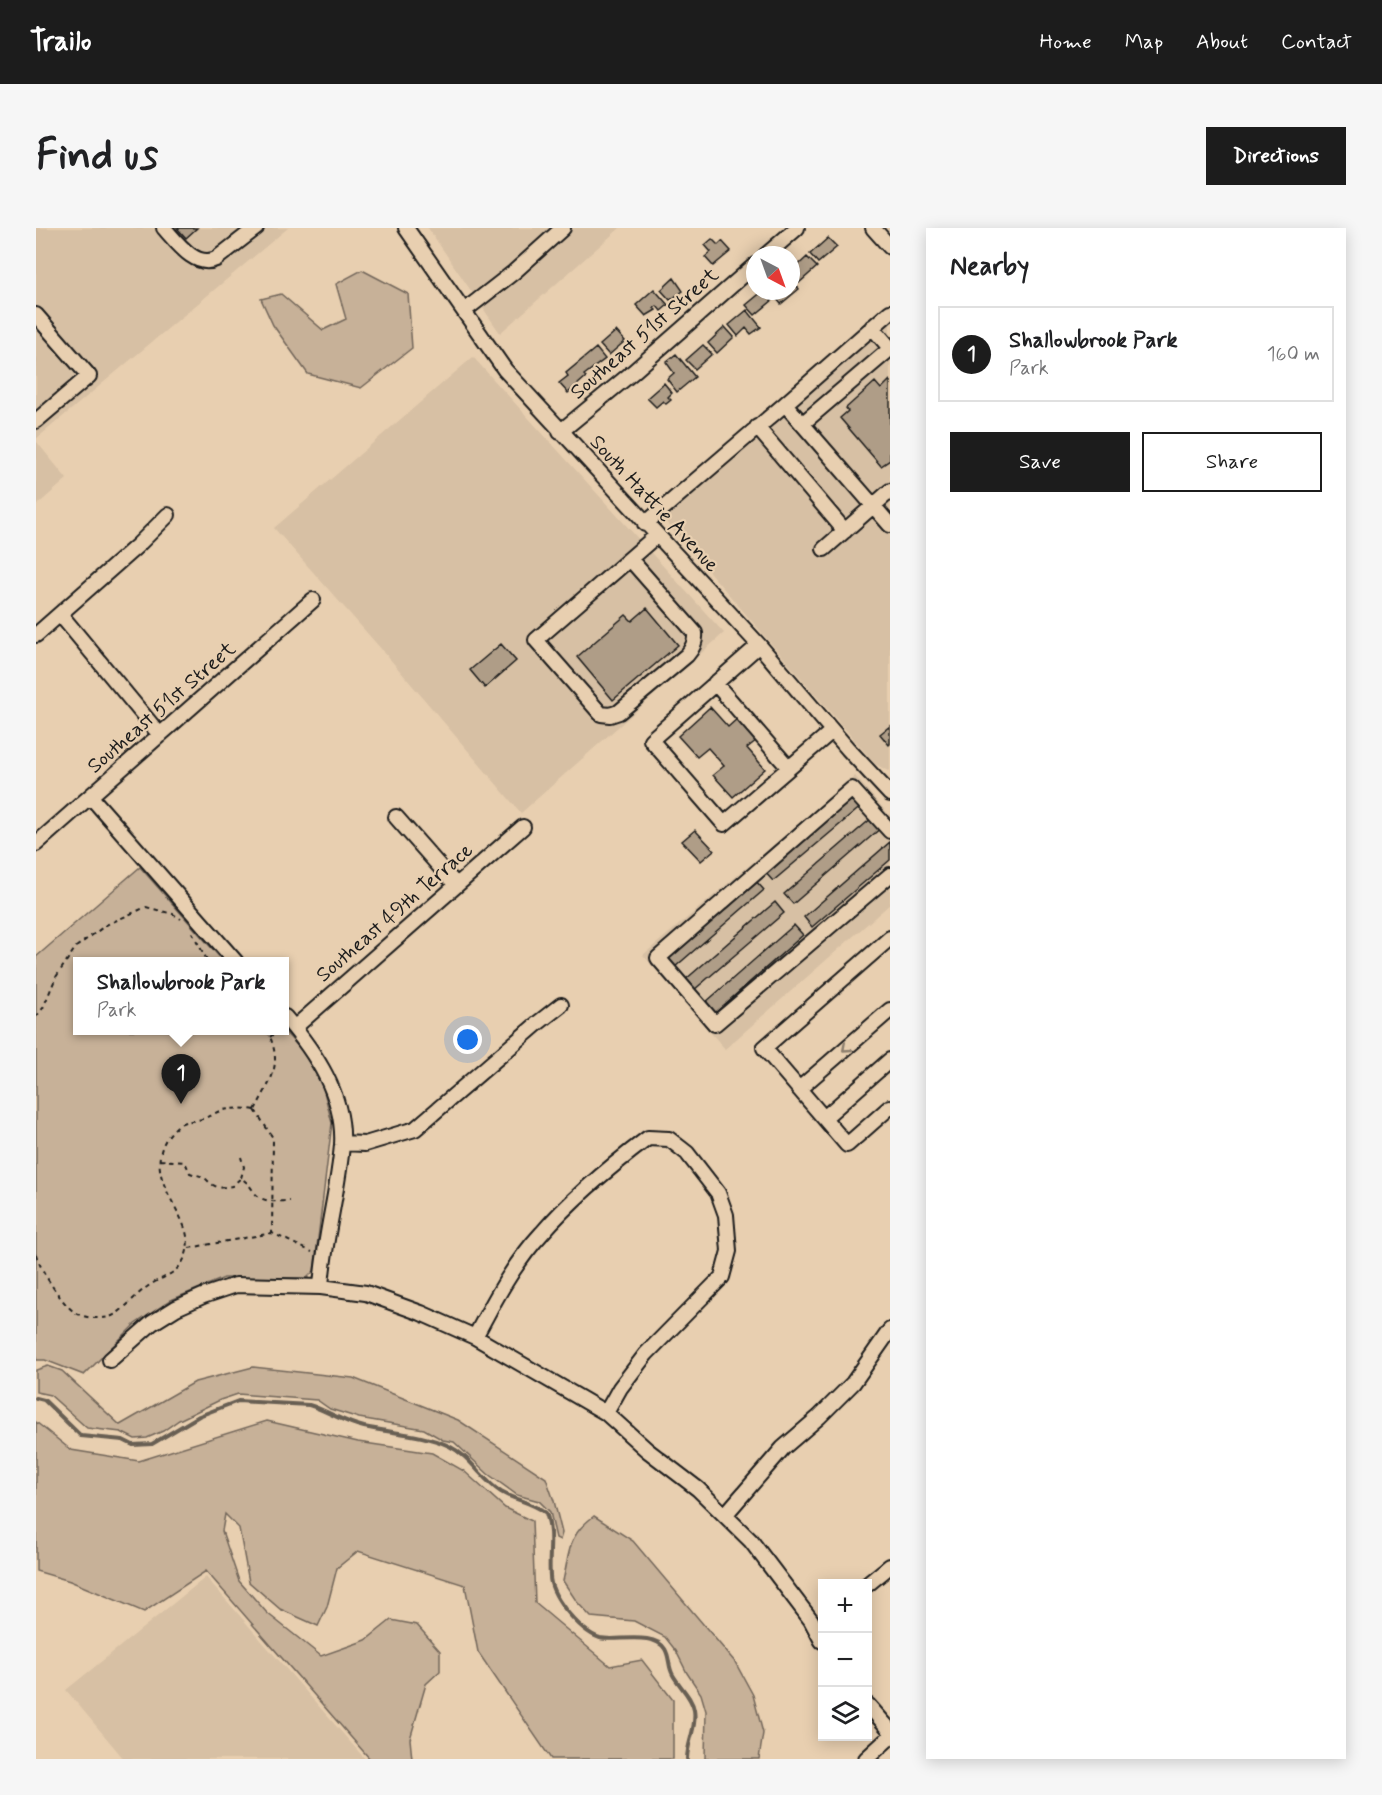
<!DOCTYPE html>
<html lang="en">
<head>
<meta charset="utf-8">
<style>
	:root { --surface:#fff; --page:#f6f6f6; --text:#202124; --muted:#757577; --line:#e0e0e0; --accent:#1c1c1c }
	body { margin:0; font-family:Mynerve,sans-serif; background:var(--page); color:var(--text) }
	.controls { position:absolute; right:18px; bottom:18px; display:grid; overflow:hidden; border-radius:0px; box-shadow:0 3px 15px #0003 }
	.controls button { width:54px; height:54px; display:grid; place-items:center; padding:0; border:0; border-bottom:2px solid var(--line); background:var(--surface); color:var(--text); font:30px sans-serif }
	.compass { position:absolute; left:710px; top:18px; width:54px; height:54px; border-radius:50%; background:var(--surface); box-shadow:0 3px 15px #0003; rotate:139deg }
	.you { position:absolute; left:432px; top:812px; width:21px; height:21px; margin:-15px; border:4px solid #fff; border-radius:50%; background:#1a73e8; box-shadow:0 0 0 9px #1a73e833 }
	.badge { display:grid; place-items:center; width:39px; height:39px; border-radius:50%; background:var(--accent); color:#fff; font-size:20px; font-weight:700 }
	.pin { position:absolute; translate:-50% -50px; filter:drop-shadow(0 2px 3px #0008) }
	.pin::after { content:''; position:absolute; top:32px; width:21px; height:18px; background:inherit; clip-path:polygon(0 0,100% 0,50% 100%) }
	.popup { position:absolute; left:37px; top:729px; width:216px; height:78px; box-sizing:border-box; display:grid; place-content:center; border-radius:0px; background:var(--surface); filter:drop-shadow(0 2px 4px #0005); font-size:20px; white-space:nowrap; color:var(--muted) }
	.popup b { font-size:22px; color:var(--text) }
	.popup::after { content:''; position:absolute; left:50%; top:100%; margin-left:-12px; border:12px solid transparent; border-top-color:var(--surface) }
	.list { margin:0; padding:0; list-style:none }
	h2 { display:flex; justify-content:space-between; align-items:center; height:78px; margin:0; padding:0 24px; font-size:26px }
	h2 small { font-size:20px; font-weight:400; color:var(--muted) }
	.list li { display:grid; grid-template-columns:39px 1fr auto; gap:18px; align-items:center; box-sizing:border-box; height:96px; margin:0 12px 12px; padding:0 12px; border:2px solid var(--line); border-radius:0px }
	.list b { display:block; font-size:22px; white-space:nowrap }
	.list p { margin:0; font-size:20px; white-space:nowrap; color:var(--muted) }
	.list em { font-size:20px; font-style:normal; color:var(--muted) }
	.actions { display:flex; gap:12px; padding:18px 24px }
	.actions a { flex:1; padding:14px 0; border:2px solid var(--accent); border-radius:0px; text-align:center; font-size:21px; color:var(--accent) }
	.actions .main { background:var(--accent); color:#fff }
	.icon { flex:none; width:33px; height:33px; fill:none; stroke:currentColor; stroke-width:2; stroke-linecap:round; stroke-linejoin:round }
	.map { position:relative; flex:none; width:854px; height:1531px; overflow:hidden; border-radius:0px }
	header { display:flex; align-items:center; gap:36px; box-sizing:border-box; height:84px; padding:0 30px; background:var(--accent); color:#fff }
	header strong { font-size:28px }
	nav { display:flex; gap:33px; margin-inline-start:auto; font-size:21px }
	.intro { display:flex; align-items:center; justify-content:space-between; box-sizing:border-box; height:144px; padding:0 36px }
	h1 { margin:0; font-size:42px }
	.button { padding:15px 27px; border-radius:0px; background:var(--accent); color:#fff; font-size:21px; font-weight:700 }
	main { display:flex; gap:36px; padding:0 36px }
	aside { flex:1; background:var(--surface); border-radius:0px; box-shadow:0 3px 15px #0003 }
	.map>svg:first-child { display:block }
</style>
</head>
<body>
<header>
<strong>Trailo</strong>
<nav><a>Home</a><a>Map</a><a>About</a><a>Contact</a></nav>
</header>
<div class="intro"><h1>Find us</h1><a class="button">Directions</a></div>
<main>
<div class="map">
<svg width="854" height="1531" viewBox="0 0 854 1531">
	<rect width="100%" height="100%" fill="#e8cfb0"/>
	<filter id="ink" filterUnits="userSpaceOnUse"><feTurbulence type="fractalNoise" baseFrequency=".0167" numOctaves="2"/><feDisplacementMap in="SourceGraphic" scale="12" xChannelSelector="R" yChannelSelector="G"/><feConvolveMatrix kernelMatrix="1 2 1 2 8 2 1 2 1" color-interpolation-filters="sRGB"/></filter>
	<g filter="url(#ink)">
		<!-- built -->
		<path fill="#d7c0a4" d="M0 0H252L0 211Z
			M392 0H584L464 105Z
			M854 74V542L852 543 839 536 617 279Z
			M437 129 688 405 485 585 347 423 238 300Z
			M0 213 31 251 0 278Z
			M819 548 854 588V676L689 821 607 727Z
			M170 1349 329 1531H88L30 1462Z"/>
		<!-- green -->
		<path fill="#c7b198" stroke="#72665a" stroke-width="1.5" d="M326 42 372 66 376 120 325 160 272 146 237 97 225 71 245 66 287 102 310 91 300 56Z
			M104 639 187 733 42 734V802L248 803 267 824 286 856 296 895 278 1043 271 1050H188L135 1072 99 1096 48 1147 9 1132H0V729Z
			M12 1138 26 1143 84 1197 159 1154 217 1139 317 1150 422 1192 510 1250 518 1273 526 1305 524 1312 520 1310 514 1284 503 1273 481 1267 452 1246 418 1214 407 1212 388 1201 323 1190 294 1181 281 1172 202 1166 184 1172 143 1192 127 1203 111 1210 99 1211 85 1204 51 1200 14 1167 0 1164V1142Z
			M231 1193 322 1214 396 1225 428 1243 469 1280 496 1293 499 1375 574 1438 606 1432 637 1472V1531H515L442 1424 429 1357 322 1323 301 1340 291 1379 282 1398 244 1381 213 1354 203 1300 189 1286 186 1303 203 1353 231 1385 285 1428 330 1412 355 1392 381 1397 404 1423V1443L390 1456 374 1511 376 1531H334L170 1343 108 1384 34 1353 0 1343V1194L35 1222 103 1233Z
			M558 1288 597 1313 699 1434 717 1467 727 1505 723 1531H669L670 1483 665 1466 651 1445 640 1423 629 1409 598 1393 555 1389 541 1374 527 1353C534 1323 531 1308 558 1288Z"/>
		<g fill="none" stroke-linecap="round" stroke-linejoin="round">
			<!-- stream -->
			<path stroke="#685e53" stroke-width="4" d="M0 1170 8 1172 45 1208 87 1212 97 1217 116 1216 163 1188 202 1173 273 1177C292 1183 307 1194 328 1199 356 1205 387 1206 413 1218 434 1228 446 1252 465 1264 480 1273 496 1274 510 1285 518 1306 512 1327 514 1348 514 1359 523 1373 529 1381 537 1391 551 1406 564 1410 580 1414 618 1403 629 1421 634 1429 632 1439 637 1447 643 1458 656 1469 658 1482 661 1499 651 1515 651 1531"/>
		</g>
		<!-- building -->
		<path fill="#af9d87" stroke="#1c1c1c" stroke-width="1.5" d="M141 0H161L150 10Z
			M792 10 801 19 782 35 774 26Z
			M676 11 682 17 686 13 695 23 677 38 669 29 675 24 669 17Z
			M771 29 781 39 763 55 755 47V44Z
			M638 50 647 63 634 72 625 62Z
			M755 51 763 61 745 76 734 63H755Z
			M618 61 632 77 625 83 621 78 618 80 620 82 610 88 600 77Z
			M727 63H729L737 72 719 87 710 77Z
			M711 82 725 99 715 106 710 100 702 108 693 97Z
			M689 99 698 109 681 125 672 115Z
			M580 103 589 113 573 127 564 117Z
			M667 117 676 126 659 141 650 132Z
			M560 120 569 131 548 147 550 149 532 165 523 155 532 148 530 145Z
			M640 126 659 149 641 164 631 151 638 145 630 134Z
			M854 152V232L845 238 804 190 812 183 810 180 839 154 845 161Z
			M628 155 636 165 632 169 635 172 630 176 627 173 620 179 611 170Z
			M611 380 642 417 577 472 541 429 590 387 596 393Z
			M465 416 480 433 449 460 434 442Z
			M674 479 692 499 702 490 721 512 711 520 729 541 697 569 677 547 688 538 672 520 661 529 642 508Z
			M854 498V516L853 517 844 506Z
			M818 566 827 577 737 653 728 643Z
			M837 589 846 599 757 676 748 666Z
			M659 602 678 622 665 633 646 613Z
			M854 614V632L776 699 768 689Z
			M719 652 728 662 639 739 629 728Z
			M739 674 748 685 658 762 649 752Z
			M758 697 767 707 679 785 670 774Z"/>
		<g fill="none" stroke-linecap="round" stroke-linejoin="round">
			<defs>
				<path id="minor" d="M128 0C140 13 159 41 180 31L220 0
					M370 0 469 142 723 417 812 521 854 566
					M837 0 854 19
					M730 27 761 0
					M428 83 478 44 527 0
					M854 84 749 176 854 297
					M0 87 53 148 0 193
					M836 99 854 120
					M766 196 854 121
					M721 199 809 303
					M524 204 597 144 719 37
					M609 296 749 176
					M788 321 854 263
					M594 331 659 405C660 414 657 420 651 427L583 484 574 487 565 486 500 412 620 308
					M24 386 124 507
					M0 407 101 318 132 287
					M723 417 615 512 688 596 796 503
					M679 455 753 540
					M55 569 200 734
					M360 589 420 657
					M854 603 816 561 622 730 679 796 854 647
					M0 616 277 372
					M854 710 728 820 811 917 854 879
					M249 789C279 824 309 868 306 917 302 964 288 1011 285 1059
					M258 800 487 599
					M763 861 854 782
					M788 890 854 832
					M306 915 329 916 379 901 502 795 525 777
					M439 1109C458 1073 478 1035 506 1005 536 970 575 938 612 910L633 911 651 925 682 965 690 987 693 1023 686 1049 610 1126 584 1160 570 1185
					M74 1132 116 1095 140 1080 167 1068 200 1057 285 1059 330 1065 385 1085 439 1109 570 1185 611 1222 662 1261 715 1313 775 1392 786 1413
					M689 1287 747 1220 783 1189 817 1155 854 1102
					M832 1356 854 1338
					M832 1477 854 1502
					M830 1531 854 1509"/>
			</defs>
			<!-- minor casing -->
			<use href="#minor" stroke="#1c1c1c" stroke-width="18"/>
			<!-- path -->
			<path stroke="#1c1c1c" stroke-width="2" stroke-dasharray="4.5 4.5" stroke-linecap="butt" d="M156 704 172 734
				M0 789 7 780 20 749 40 719 70 697 110 679 137 686 145 691
				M234 809 242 802
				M219 882 237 910 236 1005 276 1024
				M219 882C235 851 248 837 231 802
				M124 932 149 934 154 945 168 949 175 956 183 960 196 958 205 950C211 954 214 958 218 964 227 976 241 973 254 973
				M205 950 208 939 205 929
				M153 1020 236 1005
				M0 1026C3 1040 27 1078 40 1085 48 1090 67 1092 76 1088 89 1082 99 1067 111 1059 123 1050 140 1047 147 1033 169 994 105 959 129 913 131 909 139 899 144 896 149 893 159 893 166 891 173 889 180 884 187 882 197 880 208 880 219 882"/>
			<!-- minor -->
			<use href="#minor" stroke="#e8cfb0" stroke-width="14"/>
		</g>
		<!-- one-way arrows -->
		<defs><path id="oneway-chevron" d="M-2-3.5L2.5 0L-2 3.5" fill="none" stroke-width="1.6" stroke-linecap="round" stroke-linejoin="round" transform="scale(1.5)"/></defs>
		<use stroke="#8c7e6d" href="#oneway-chevron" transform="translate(810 820) rotate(139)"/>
	</g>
	<g text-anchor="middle" stroke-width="4.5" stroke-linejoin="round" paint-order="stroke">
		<!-- street labels -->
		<g font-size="21" fill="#1c1c1c" stroke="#e8cfb0">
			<text transform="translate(608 105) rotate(-41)" y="7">Southeast 51st Street</text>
			<text transform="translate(619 275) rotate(47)" y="7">South Hattie Avenue</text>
			<text transform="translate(125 479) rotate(-41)" y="7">Southeast 51st Street</text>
			<text transform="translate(358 684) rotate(-41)" y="7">Southeast 49th Terrace</text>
		</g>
	</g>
</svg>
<div class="controls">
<button>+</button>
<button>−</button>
<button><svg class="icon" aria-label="layers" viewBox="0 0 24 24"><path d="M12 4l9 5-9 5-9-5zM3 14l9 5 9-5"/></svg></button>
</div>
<svg class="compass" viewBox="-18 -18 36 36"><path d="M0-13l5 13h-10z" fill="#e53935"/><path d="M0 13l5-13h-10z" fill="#757577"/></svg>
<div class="you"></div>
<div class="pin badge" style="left:145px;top:876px">1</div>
<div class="popup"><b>Shallowbrook Park</b>Park</div>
</div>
<aside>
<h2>Nearby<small></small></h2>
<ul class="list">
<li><span class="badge">1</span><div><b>Shallowbrook Park</b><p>Park</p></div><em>160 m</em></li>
</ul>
<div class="actions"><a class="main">Save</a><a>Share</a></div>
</aside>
</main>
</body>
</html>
